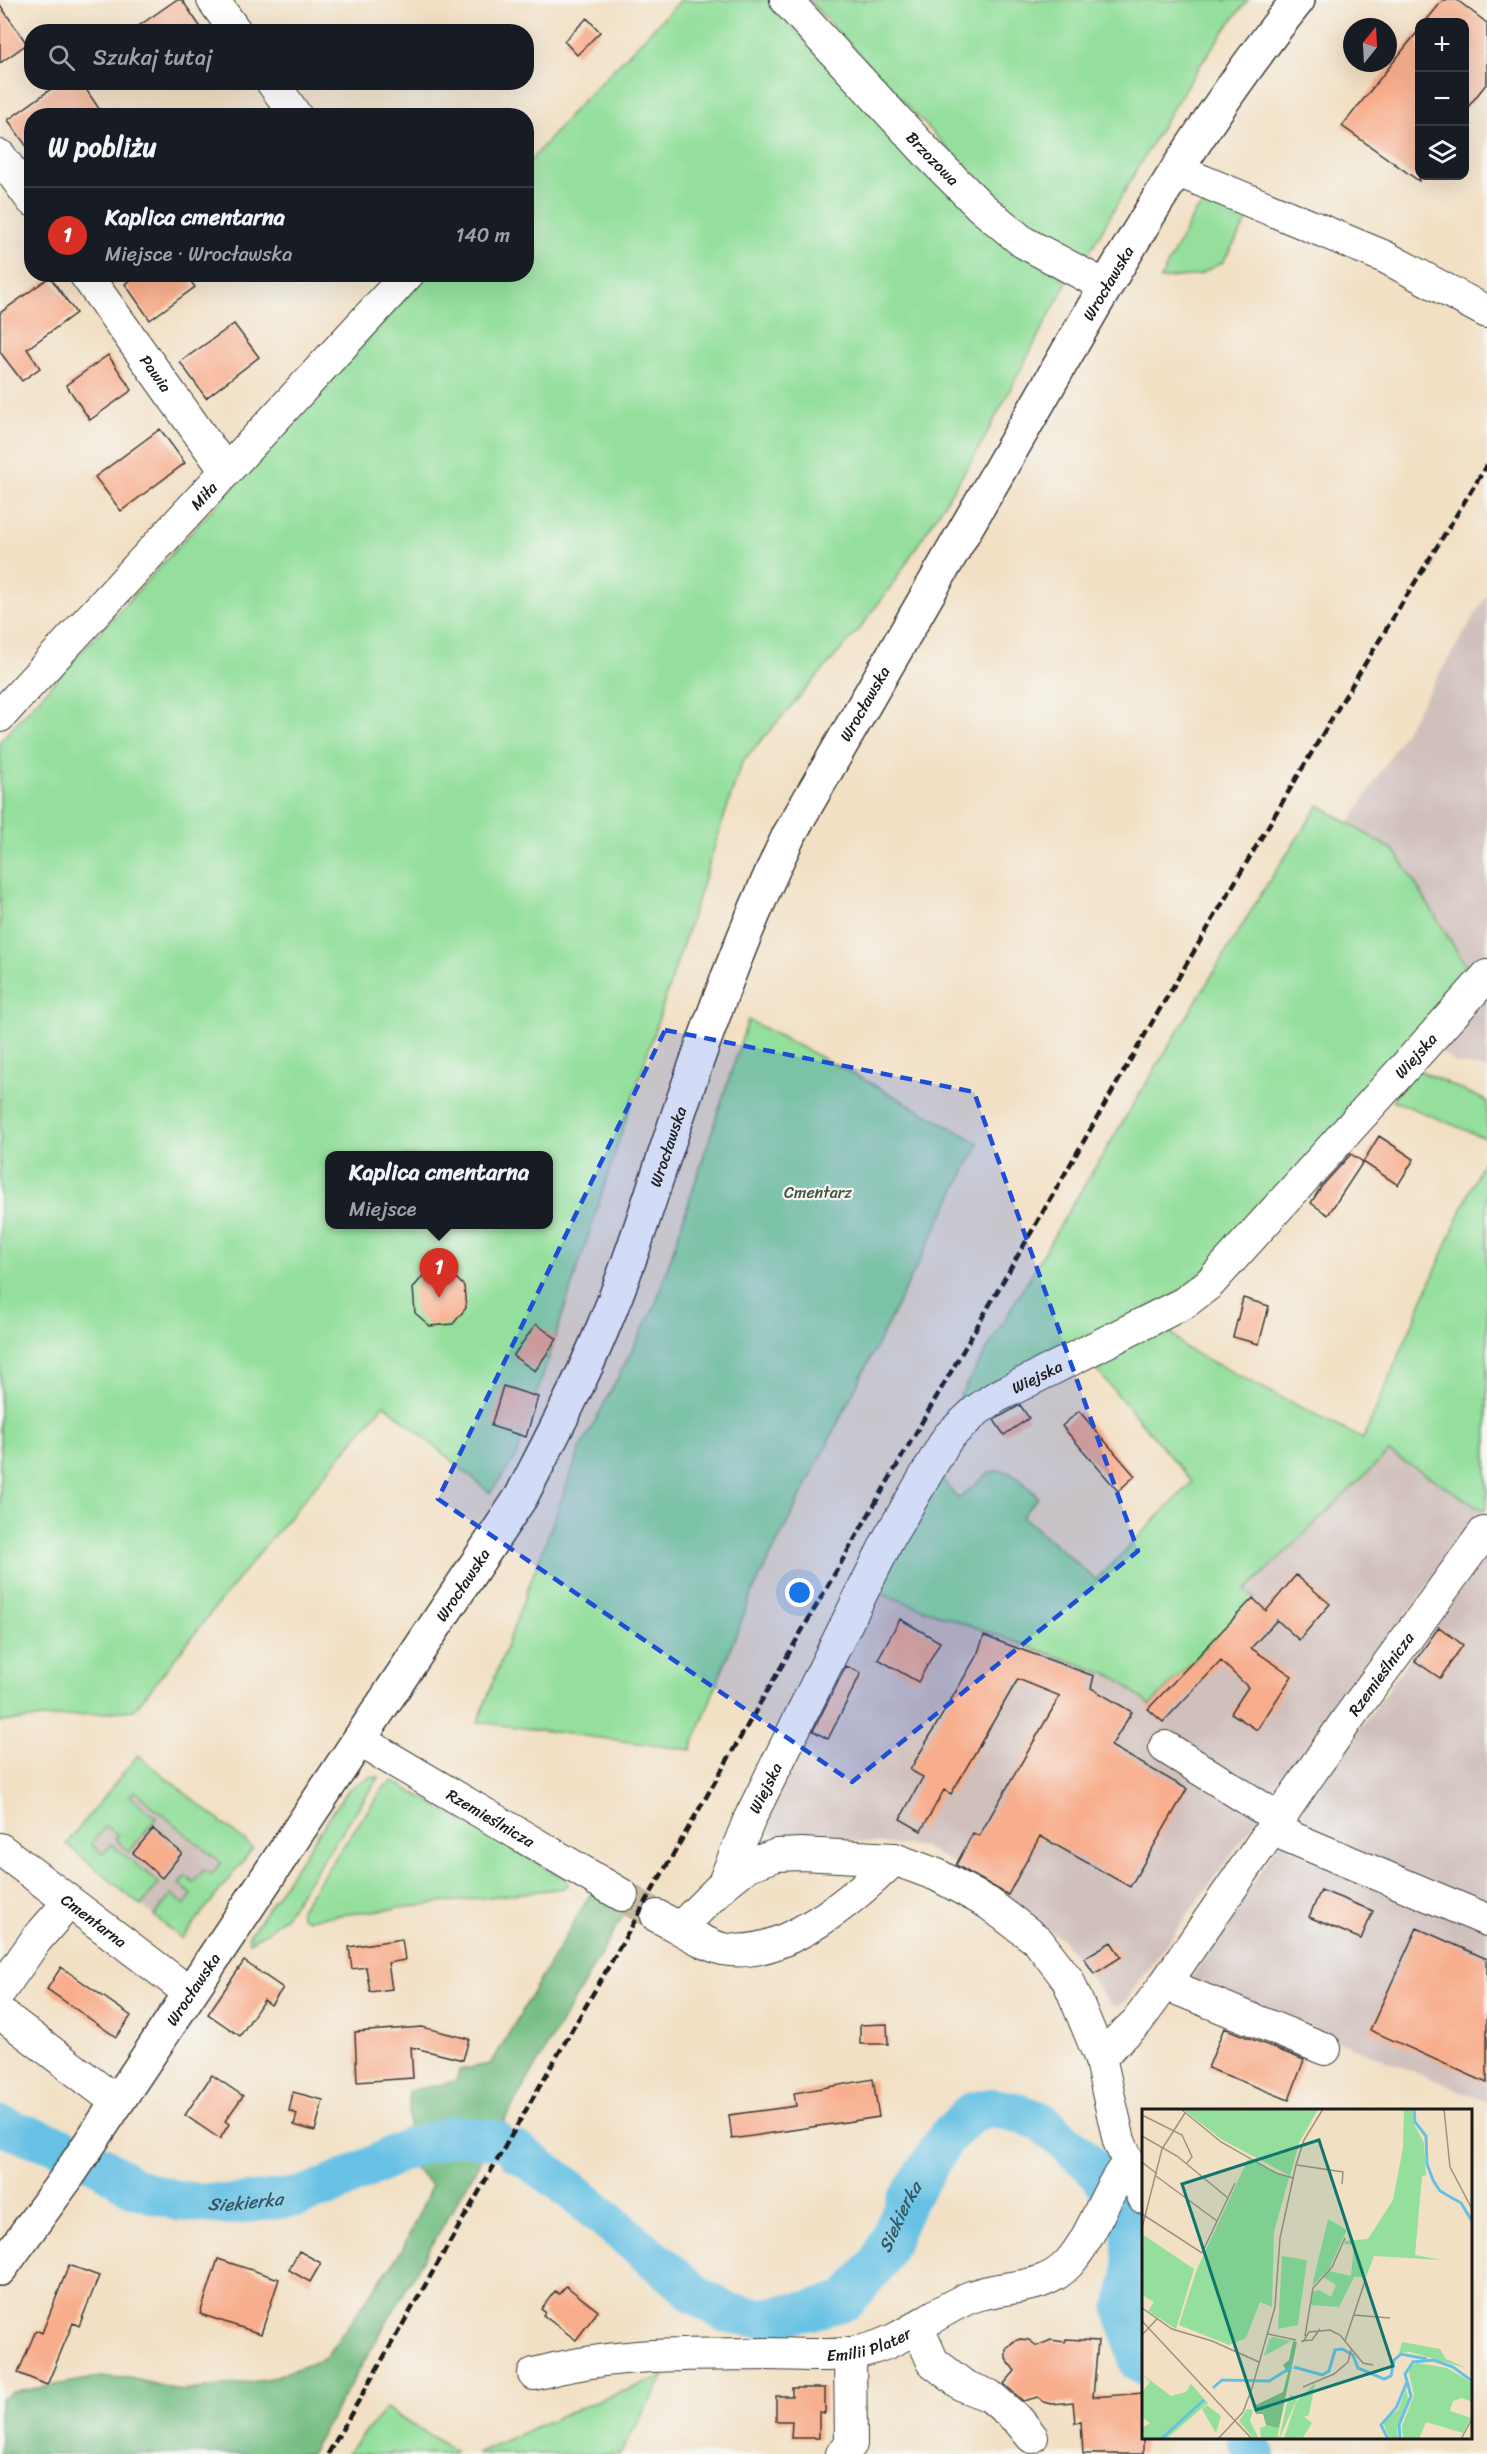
<!DOCTYPE html>
<html lang="pl">
<head>
<meta charset="utf-8">
<style>
	:root { --surface:#171b24; --page:#20242c; --text:#f1f3f6; --muted:#9ea1a6; --line:#363941; --accent:#d93025 }
	body { margin:0; font-family:Sriracha,sans-serif; background:var(--page); color:var(--text) }
	.controls { position:absolute; right:18px; top:18px; display:grid; overflow:hidden; border-radius:12px; box-shadow:0 6px 24px #0002 }
	.controls button { width:54px; height:54px; display:grid; place-items:center; padding:0; border:0; border-bottom:2px solid var(--line); background:var(--surface); color:var(--text); font:30px sans-serif }
	.compass { position:absolute; left:1343px; top:18px; width:54px; height:54px; border-radius:50%; background:var(--surface); box-shadow:0 6px 24px #0002; rotate:18deg }
	.you { position:absolute; left:800px; top:1593px; width:21px; height:21px; margin:-15px; border:4px solid #fff; border-radius:50%; background:#1a73e8; box-shadow:0 0 0 9px #1a73e833 }
	.badge { display:grid; place-items:center; width:39px; height:39px; border-radius:50%; background:var(--accent); color:#fff; font-size:20px; font-weight:700 }
	.pin { position:absolute; translate:-50% -50px; filter:drop-shadow(0 2px 3px #0008) }
	.pin::after { content:''; position:absolute; top:32px; width:21px; height:18px; background:inherit; clip-path:polygon(0 0,100% 0,50% 100%) }
	.popup { position:absolute; left:325px; top:1151px; width:228px; height:78px; box-sizing:border-box; display:grid; place-content:center; border-radius:12px; background:var(--surface); filter:drop-shadow(0 2px 4px #0005); font-size:20px; white-space:nowrap; color:var(--muted) }
	.popup b { font-size:22px; color:var(--text) }
	.popup::after { content:''; position:absolute; left:50%; top:100%; margin-left:-12px; border:12px solid transparent; border-top-color:var(--surface) }
	.list { margin:0; padding:0; list-style:none }
	h2 { display:flex; justify-content:space-between; align-items:center; height:78px; margin:0; padding:0 24px; font-size:26px }
	h2 small { font-size:20px; font-weight:400; color:var(--muted) }
	.list li { display:grid; grid-template-columns:39px 1fr auto; gap:18px; align-items:center; box-sizing:border-box; height:96px; padding:0 24px; border-top:2px solid var(--line) }
	.list b { display:block; font-size:22px; white-space:nowrap }
	.list p { margin:0; font-size:20px; white-space:nowrap; color:var(--muted) }
	.list em { font-size:20px; font-style:normal; color:var(--muted) }
	.icon { flex:none; width:33px; height:33px; fill:none; stroke:currentColor; stroke-width:2; stroke-linecap:round; stroke-linejoin:round }
	.map { position:relative; flex:none; width:1487px; height:2454px; overflow:hidden }
	.search { position:absolute; background:var(--surface); box-shadow:0 6px 24px #0002; left:24px; top:24px; width:510px; height:66px; display:flex; align-items:center; gap:15px; box-sizing:border-box; padding:0 21px; border-radius:24px; color:var(--muted); font-size:22px }
	.panel { position:absolute; background:var(--surface); box-shadow:0 6px 24px #0002; left:24px; top:108px; width:510px; height:174px; border-radius:24px }
	.map>svg:first-child { display:block }
</style>
</head>
<body>
<div class="map">
<svg width="1487" height="2454" viewBox="0 0 1487 2454">
	<rect width="100%" height="100%" fill="#f6f6f2"/>
	<filter id="ink" filterUnits="userSpaceOnUse"><feTurbulence type="fractalNoise" baseFrequency=".0167" numOctaves="2"/><feDisplacementMap in="SourceGraphic" scale="12" xChannelSelector="R" yChannelSelector="G"/><feConvolveMatrix kernelMatrix="1 2 1 2 8 2 1 2 1" color-interpolation-filters="sRGB"/></filter>
	<filter id="wash" filterUnits="userSpaceOnUse"><feTurbulence type="fractalNoise" baseFrequency=".008" numOctaves="4" result="noise"/><feDisplacementMap in="SourceGraphic" scale="24" xChannelSelector="R" yChannelSelector="G"/><feGaussianBlur stdDeviation="1.35" result="paint"/><feColorMatrix in="noise" values="0 0 0 0 0 0 0 0 0 0 0 0 0 0 0 0 0 1.4 0 .05"/><feComposite in="paint" operator="in"/></filter>
	<g filter="url(#wash)">
		<rect width="100%" height="100%" fill="#f2e0c4"/>
		<!-- industrial -->
		<path fill="#d0c0bc" d="M1487 595V1069L1455 1063 1420 1035 1396 852 1349 824Z
			M1390 1452 1483 1510 1122 2005 1115 2006 1110 2004 1064 1941 1025 1911 960 1875 955 1864 923 1847 755 1833 871 1590 1115 1677 1150 1705 1255 1598 1245 1591Z
			M1487 1552V2101L1189 1982 1300 1811Z
			M138 1755 253 1848 182 1939 66 1844Z"/>
		<!-- green -->
		<path fill="#93df9b" stroke="#587e5c" stroke-width="1.5" fill-rule="evenodd" d="M681 0H768L881 120 1067 282 976 454 892 585 861 627 742 762 517 1455 490 1493 384 1404 245 1570 134 1710 0 1722V741L427 275 526 274 527 165 575 109ZM330 1156H548V1224H330Z
			M808 0H1248C1184 78 1137 172 1086 258L1052 243 998 202Z
			M1204 205H1213L1249 218 1223 262 1198 275 1160 279 1195 212Z
			M1319 805 1396 852 1471 974 1210 1266 1175 1295 980 1392 950 1413 1062 1222 1268 883Z
			M748 1020 863 1079 979 1143 752 1593 691 1750 478 1722 580 1450 655 1306Z
			M1416 1069 1487 1101V1139L1392 1100Z
			M1487 1155V1508L1483 1510 1389 1452 1245 1591 1255 1598 1150 1705 1115 1677 871 1590 936 1472 959 1499C996 1465 1000 1458 1038 1497L1022 1516 1096 1580 1192 1482 1088 1360 1162 1321 1185 1348 1363 1439 1480 1167Z
			M138 1755 253 1848 182 1939 154 1916 172 1894 185 1905 192 1895 179 1884 186 1876 193 1883 204 1870 211 1875 221 1863 134 1791 130 1796 156 1818 129 1852 115 1839 118 1835 106 1826 91 1844 103 1854 111 1844 159 1883 141 1906 66 1844Z
			M369 1777H379L285 1916 266 1933 249 1942V1936L343 1797 349 1789Z
			M393 1781 566 1879 568 1885 564 1888 307 1919 301 1917 300 1909 384 1787Z
			M664 2376 620 2454H475L567 2413Z
			M386 2408 455 2451 451 2454H347Z"/>
		<!-- forest -->
		<path fill="#76be83" stroke="#496d50" stroke-width="1.5" d="M591 1893 626 1911 310 2454H0V2400L11 2393 100 2377 130 2378 182 2391 265 2380 324 2359 402 2250 432 2185 408 2162 409 2091 456 2081 459 2070 491 2064Z"/>
		<g fill="none" stroke-linecap="round" stroke-linejoin="round">
			<!-- river -->
			<g stroke="#66c1e4" stroke-width="40">
				<path id="s1" d="M0 2126 60 2146 102 2166 135 2188 178 2201 227 2205 298 2197 335 2184 409 2148 455 2135 495 2140"/>
				<path id="s2" d="M516 2151 562 2183 697 2295 727 2313 762 2318 808 2311 847 2300 879 2262 906 2202 946 2138 972 2112 991 2108 1011 2111 1041 2121 1091 2165 1131 2218 1133 2274 1124 2309 1139 2363 1144 2365"/>
				<path d="M1247 2438 1255 2454"/>
			</g>
		</g>
		<g id="blocks">
			<!-- building -->
			<path fill="#f8ad8c" d="M176 0H182L204 32H130Z
				M1443 0H1457L1487 23V83L1464 112V22H1425Z
				M0 5 27 44 0 63Z
				M587 18 600 32 577 55 564 41Z
				M1419 30V181L1342 126Z
				M61 82H81L104 116H32V154L8 120Z
				M138 274H185L195 287 150 320 125 284Z
				M50 277 76 313 27 349 40 368 22 381 0 352V313Z
				M234 324 259 357 206 398 180 362Z
				M108 355 132 390 90 420 66 385Z
				M160 429 185 463 121 511 95 477Z
				M1379 1136 1414 1159 1398 1185 1363 1162Z
				M1351 1154 1363 1162 1328 1215 1311 1203 1321 1187Z
				M427 1271H449L464 1286 466 1308 453 1324 430 1326 415 1313 413 1288Z
				M1243 1298 1269 1306 1259 1344 1233 1337Z
				M536 1324 557 1339 535 1371 513 1356Z
				M503 1386 538 1397 526 1437 491 1426Z
				M1020 1405 1029 1418 1004 1435 994 1420Z
				M1079 1411 1135 1476 1118 1491 1062 1426Z
				M1296 1575 1330 1604 1299 1640 1277 1620 1251 1648 1292 1676 1257 1730 1231 1713 1248 1687 1221 1661 1163 1722 1148 1709 1253 1598 1266 1611Z
				M900 1619 940 1642 918 1682 878 1659Z
				M1439 1627 1463 1645 1440 1678 1415 1661Z
				M984 1636 1094 1676 1091 1688 1132 1712 1111 1746 1187 1789 1130 1887 1040 1836 1008 1895 956 1865 973 1833 979 1836 1060 1696 1018 1679 951 1794 944 1790 921 1831 900 1819 923 1777 910 1770 977 1655Z
				M846 1666 861 1673 828 1739 813 1731Z
				M153 1829 182 1853 162 1878 133 1853Z
				M1321 1890 1373 1911 1361 1939 1309 1917Z
				M1417 1928 1487 1959V2083L1370 2030Z
				M402 1939 405 1960 388 1963 392 1989 370 1992 366 1967 352 1969 349 1947Z
				M1111 1942 1121 1957 1094 1974 1084 1958Z
				M244 1961 283 1988 271 2005 264 2000 240 2036 208 2014Z
				M61 1967 131 2016 116 2037 47 1989Z
				M887 2024 888 2044H860V2025Z
				M422 2027 469 2039 463 2060 411 2047 413 2078 357 2082 355 2032Z
				M1224 2028 1304 2060 1289 2100 1208 2068Z
				M212 2075 243 2096 225 2121 229 2124 220 2139 185 2115Z
				M873 2079 879 2117 732 2139 729 2115 796 2106 794 2093Z
				M293 2092 323 2100 315 2131 294 2125 297 2114 289 2111Z
				M299 2251 321 2263 310 2282 289 2270Z
				M218 2259 279 2279 261 2334 200 2314Z
				M69 2265 99 2276 79 2326 73 2323 47 2385 18 2373 36 2330 42 2333Z
				M566 2286 598 2311 576 2340 543 2315 545 2312 541 2309 555 2291 559 2294Z
				M1020 2339 1029 2340 1037 2346 1051 2340 1065 2342 1066 2339 1098 2341 1093 2397 1143 2393V2454H1083L1081 2422 1075 2423 1073 2402 1052 2404 1044 2402 1038 2397 1023 2401 1004 2384 1015 2371 1006 2359V2349L1013 2342Z
				M792 2388H825V2413L819 2412V2438H791L792 2421H776V2396H792Z"/>
		</g>
	</g>
	<g filter="url(#ink)">
		<use href="#blocks" fill-opacity="0" stroke="#3c3935" stroke-width="1.5"/>
		<g fill="none" stroke-linecap="round" stroke-linejoin="round">
			<!-- minor-tunnel -->
			<path stroke="#c7b9a2" stroke-width="32" stroke-dasharray="32 16" stroke-linecap="butt" d="M622 1895 657 1916"/>
			<defs>
				<g id="minor">
					<path d="M213 0 236 32"/>
					<path id="s3" d="M786 0 932 158 981 207 1023 242 1105 286"/>
					<path d="M272 82 296 116"/>
					<path d="M0 156 32 200"/>
					<path d="M1176 170 1385 257 1487 312"/>
					<path id="s4" d="M85 274 226 471"/>
					<path id="s5" d="M0 716 408 274"/>
					<path id="s6" d="M359 1740 622 1895"/>
					<path d="M1165 1747 1278 1818"/>
					<path d="M1271 1829 1487 1920"/>
					<path id="s7" d="M0 1849 190 1993"/>
					<path id="s8" d="M723 1885 750 1818 890 1536 948 1437 977 1410 996 1397 1184 1303 1209 1284 1487 976"/>
					<path d="M657 1916C673 1924 707 1946 723 1949 782 1961 856 1897 894 1859"/>
					<path d="M680 1928 723 1885 748 1865 777 1855 802 1854 894 1859 937 1875 988 1903 1038 1941 1068 1980 1100 2057 1119 2141 1144 2198"/>
					<path d="M1165 1984 1325 2049"/>
					<path d="M0 1991 36 1940 69 1902"/>
					<path d="M0 2013 117 2102"/>
					<path id="s9" d="M1100 2057 1137 2022 1165 1984 1347 1720 1484 1533"/>
					<path d="M918 2328 933 2362 964 2386 990 2396 1019 2421 1032 2437"/>
					<path id="s10" d="M534 2374C616 2352 684 2355 767 2354 798 2354 833 2358 862 2351 904 2342 933 2312 971 2297 1005 2284 1042 2292 1068 2264 1094 2235 1104 2193 1128 2163"/>
					<path d="M842 2454 851 2444 850 2353"/>
				</g>
				<g id="major">
					<path id="s11" d="M0 2269 68 2176 521 1497C549 1442 578 1388 602 1330 630 1265 650 1197 673 1130 707 1029 743 931 789 835 871 691 954 548 1037 405 1117 266 1197 125 1298 0"/>
				</g>
			</defs>
			<!-- minor casing -->
			<use href="#minor" stroke="#3c3935" stroke-width="34"/>
			<!-- major casing -->
			<use href="#major" stroke="#3c3935" stroke-width="36"/>
			<!-- minor -->
			<use href="#minor" stroke="#fff" stroke-width="32"/>
			<!-- major -->
			<use href="#major" stroke="#fff" stroke-width="33"/>
			<!-- rail -->
			<path stroke="#1c1c1c" stroke-width="4.5" stroke-dasharray="9 4.5" stroke-linecap="butt" d="M328 2454 1154 1019 1344 698 1487 465"/>
		</g>
	</g>
	<!-- marked area -->
	<path fill="#1d4ed8" fill-opacity="0.2" stroke="#1d4ed8" stroke-width="4.5" stroke-dasharray="12 8" stroke-linejoin="round" d="M665 1030 974 1092 1138 1551 852 1782 438 1499Z"/>
	<g text-anchor="middle" stroke-width="4.5" stroke-linejoin="round" paint-order="stroke">
		<!-- street labels -->
		<g font-size="16" fill="#1c1c1c" stroke="#f6f6f2">
			<text dy="6" stroke="none"><textPath href="#s3" startOffset="216">Brzozowa</textPath></text>
			<text dy="6" stroke="none"><textPath href="#s11" startOffset="2284">Wrocławska</textPath></text>
			<text dy="6" stroke="none"><textPath href="#s4" startOffset="122">Pawia</textPath></text>
			<text dy="6" stroke="none"><textPath href="#s5" startOffset="300">Miła</textPath></text>
			<text dy="6" stroke="none"><textPath href="#s11" startOffset="1798">Wrocławska</textPath></text>
			<text dy="6" stroke="none"><textPath href="#s8" startOffset="1114">Wiejska</textPath></text>
			<text dy="6" stroke="none"><textPath href="#s11" startOffset="1312">Wrocławska</textPath></text>
			<text dy="6" stroke="none"><textPath href="#s8" startOffset="610">Wiejska</textPath></text>
			<text dy="6" stroke="none"><textPath href="#s11" startOffset="826">Wrocławska</textPath></text>
			<text dy="6" stroke="none"><textPath href="#s9" startOffset="476">Rzemieślnicza</textPath></text>
			<text dy="6" stroke="none"><textPath href="#s8" startOffset="106">Wiejska</textPath></text>
			<text dy="6" stroke="none"><textPath href="#s6" startOffset="153">Rzemieślnicza</textPath></text>
			<text dy="6" stroke="none"><textPath href="#s7" startOffset="118">Cmentarna</textPath></text>
			<text dy="6" stroke="none"><textPath href="#s11" startOffset="340">Wrocławska</textPath></text>
			<text dy="6" stroke="none"><textPath href="#s10" startOffset="338">Emilii Plater</textPath></text>
		</g>
		<!-- park labels -->
		<g font-size="16" fill="#405642" stroke="#f6f6f2">
			<text x="818" y="1198">Cmentarz</text>
		</g>
		<!-- water labels -->
		<g font-size="18" font-style="italic" fill="#365662" stroke="#f6f6f2">
			<text dy="6" stroke="none"><textPath href="#s1" startOffset="262">Siekierka</textPath></text>
			<text dy="6" stroke="none"><textPath href="#s2" startOffset="488">Siekierka</textPath></text>
		</g>
	</g>
	<!-- overview -->
	<g transform="translate(1142 2109)">
		<rect width="330" height="330" fill="#f2e0c4"/>
		<path d="M41 0H176L157 34 148 67 79 30ZM262 0H270L272 15 282 34 284 66 280 67 273 146 300 151 232 147 224 168H212L197 198 168 196 171 183 177 181 189 188 194 176 181 168 187 162 209 167 212 136 202 135 203 132 226 130 251 91 261 39ZM106 50 147 69 132 123 130 198 118 193 104 229 87 236 37 216 55 160ZM186 110 205 121 187 160 170 177ZM0 125 52 160 34 220 6 202 12 193 0 186ZM140 147 165 151 156 216 136 220ZM128 228V231L130 228 149 232 122 247ZM260 233 298 240 304 250 324 259 268 243 257 244ZM274 254 305 259 330 274V293L320 289 311 292 308 302 329 309 321 324 284 313 277 330H261L260 317 272 286 266 260ZM0 265 29 287 44 283 49 275 66 294 24 330H1L0 319 8 314 0 308V283L8 273ZM173 274 167 306 162 308 170 314 160 330H142L154 293ZM264 280 266 291 255 319 256 330H248L241 313 256 301ZM148 286 156 288 137 330 145 294ZM65 296 79 307 74 324 60 300ZM105 300 111 301 108 312 117 330H112L97 312ZM126 316 137 319 135 330H119L118 319Z" fill="#93df9b"/>
		<path d="M151 232 155 233 137 319 124 316 121 305H114L112 297 141 283 146 264 141 256 147 251Z" fill="#76be83"/>
		<path fill="none" stroke="#66c1e4" stroke-width="3" d="M272 0 273 13 284 27 285 55 291 71 298 82 319 94 330 112M152 258 180 266 187 262 193 241 200 240 211 246 216 259 242 270 249 267 252 251 259 245 285 250M71 279 80 271 127 272 150 258M19 330 62 291M246 330 239 316 254 299 265 273M258 330 257 316 269 287 263 265 271 253 292 251 311 258 330 272"/>
		<path fill="none" stroke="#9c9281" stroke-width="1.5" d="M39 0 79 33 134 64 151 69M302 0 308 58 330 100M0 6 40 26 50 48 45 54M0 27 35 47 86 89M0 53 15 65M155 56 201 63 200 75M14 67 75 112M0 105 60 144 93 74M0 119 20 40 43 4M0 199 30 220 70 232 117 253M212 206 248 209M0 212 110 330M126 225 154 231M0 226 15 210M163 227 171 179 190 158 203 129M159 232 170 231 178 220M203 232 223 172M161 233 167 223 188 221 198 226 221 254 231 256M161 278 192 265 206 253 209 241M76 330 101 303 110 279 133 198 138 129 154 56 162 31 181 0M319 330 330 310"/>
		<path fill="#0f766e" fill-opacity="0.15" stroke="#0f766e" stroke-width="3" d="M177 31 251 257 114 301 40 75Z"/>
		<rect width="330" height="330" fill="none" stroke="#1c1c1c" stroke-width="3"/>
	</g>
</svg>
<div class="controls">
<button>+</button>
<button>−</button>
<button><svg class="icon" aria-label="layers" viewBox="0 0 24 24"><path d="M12 4l9 5-9 5-9-5zM3 14l9 5 9-5"/></svg></button>
</div>
<svg class="compass" viewBox="-18 -18 36 36"><path d="M0-13l5 13h-10z" fill="#e53935"/><path d="M0 13l5-13h-10z" fill="#9ea1a6"/></svg>
<div class="you"></div>
<div class="pin badge" style="left:439px;top:1298px">1</div>
<div class="popup"><b>Kaplica cmentarna</b>Miejsce</div>
<div class="search"><svg class="icon" aria-label="search" viewBox="0 0 24 24"><circle cx="10" cy="10" r="6"/><path d="M15 15l6 6"/></svg>Szukaj tutaj</div>
<section class="panel">
<h2>W pobliżu<small></small></h2>
<ul class="list">
<li><span class="badge">1</span><div><b>Kaplica cmentarna</b><p>Miejsce · Wrocławska</p></div><em>140 m</em></li>
</ul>
</section>
</div>
</body>
</html>
